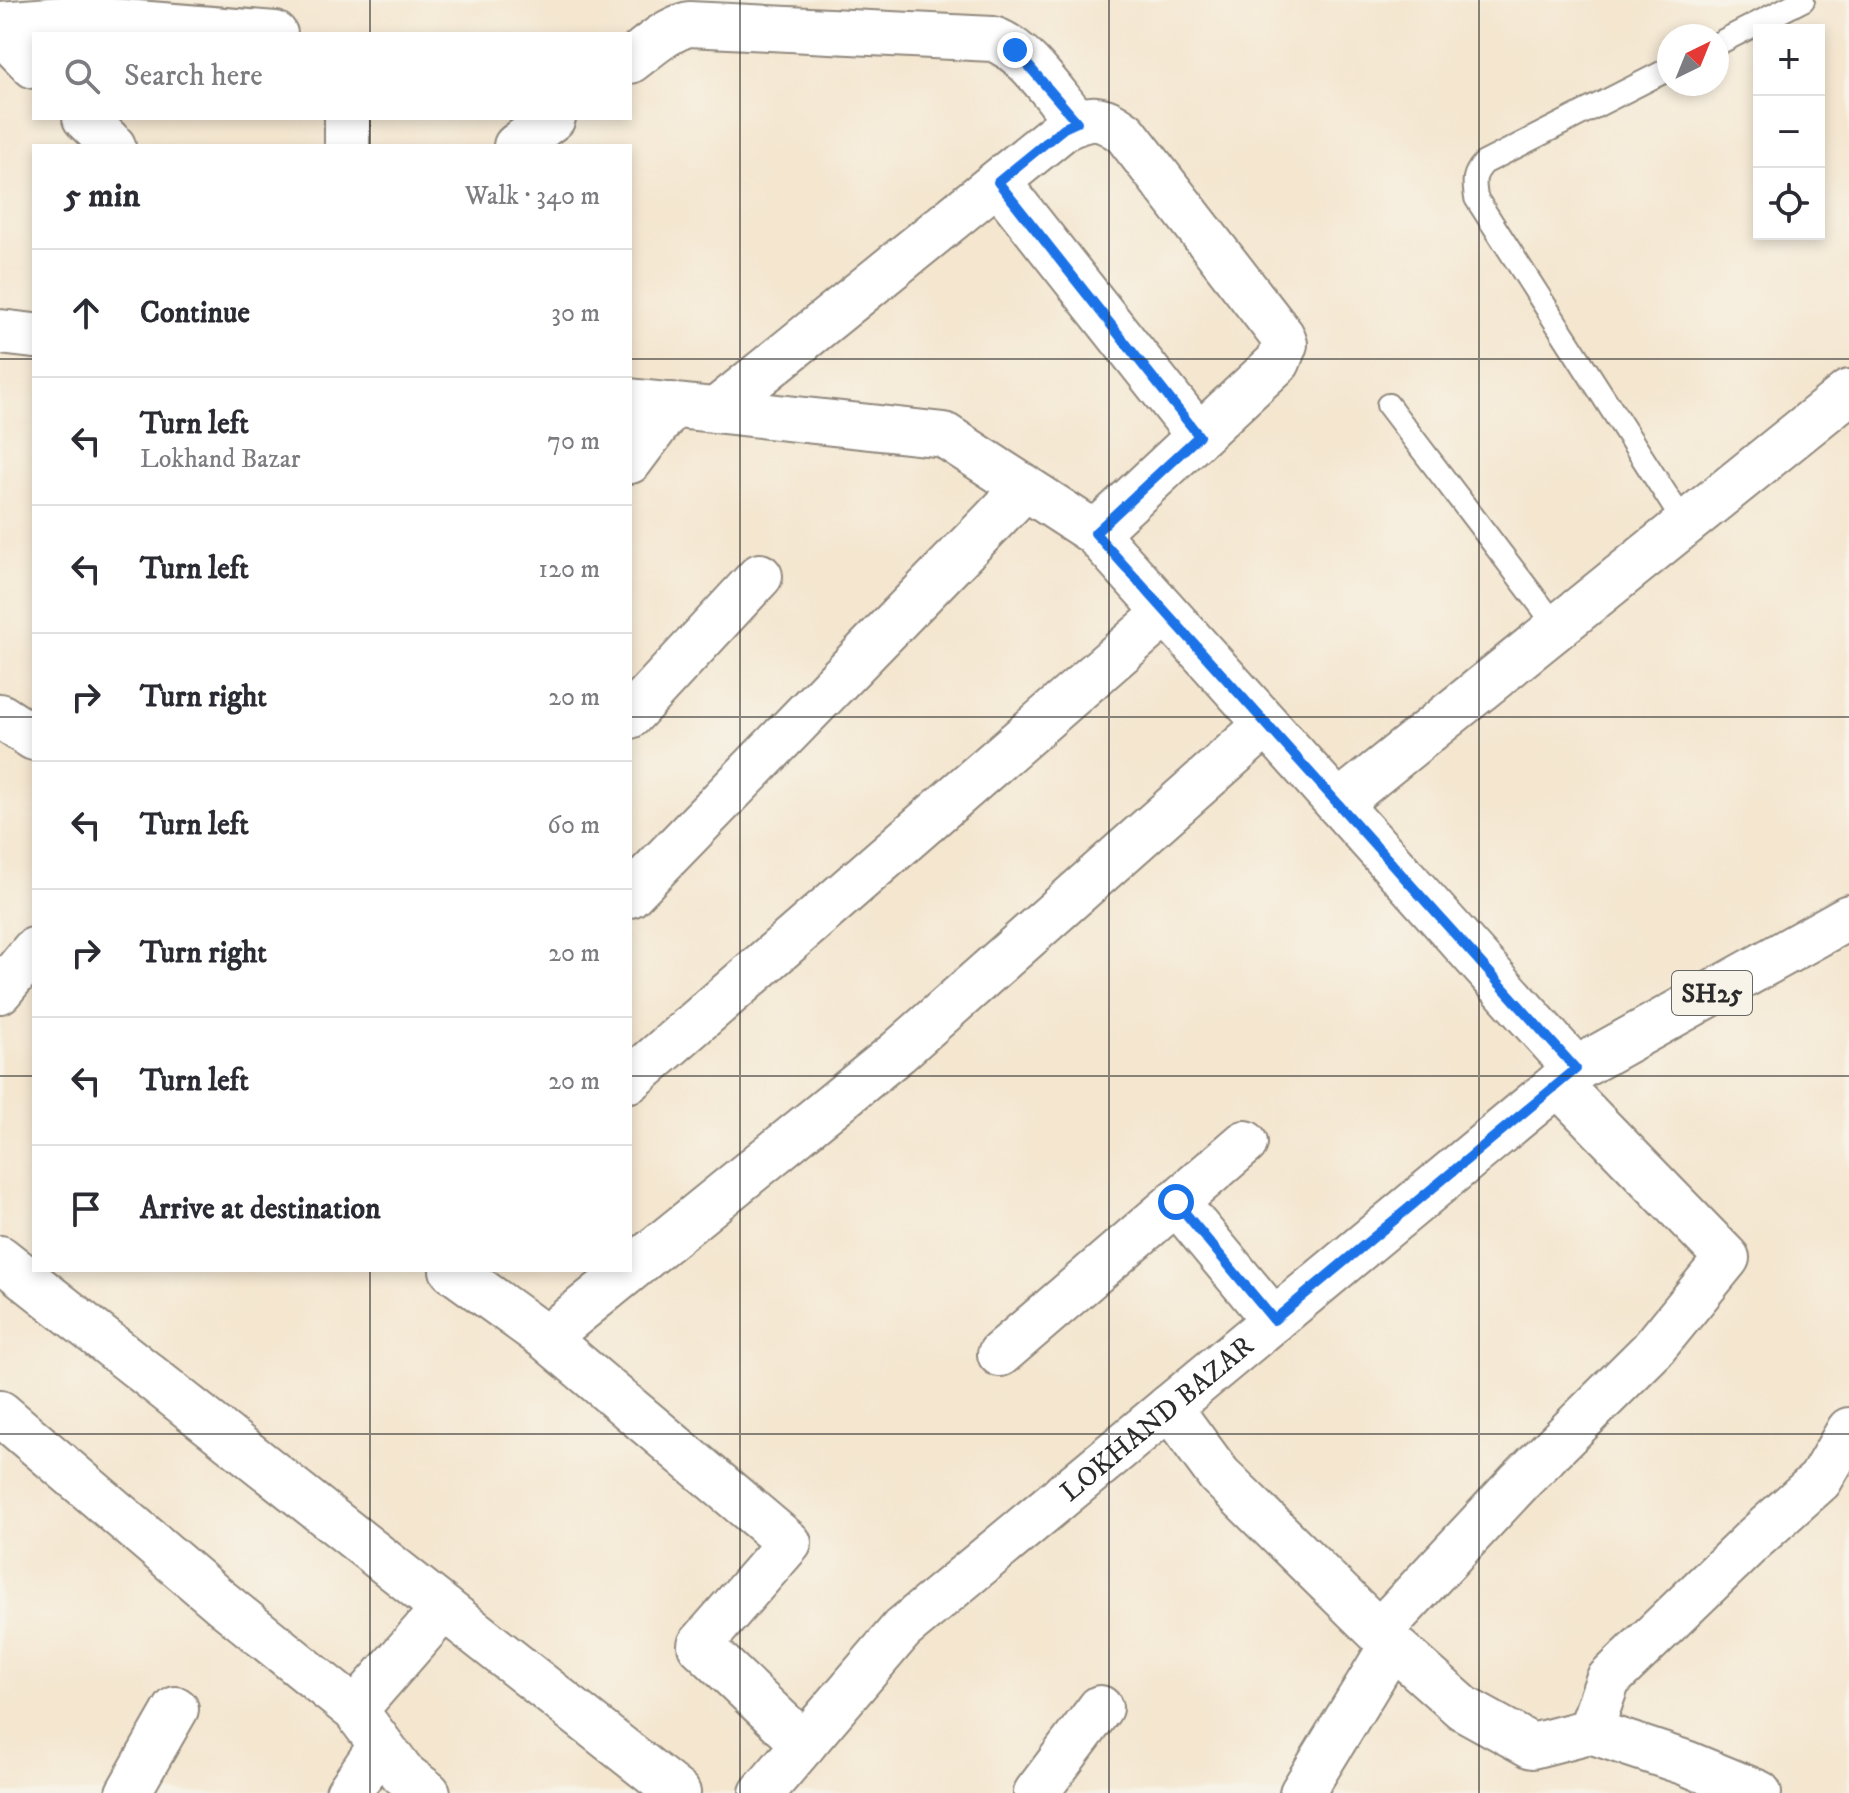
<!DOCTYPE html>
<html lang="en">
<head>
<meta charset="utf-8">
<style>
	:root { --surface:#fff; --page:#f2f2f3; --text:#2b2b33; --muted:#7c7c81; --line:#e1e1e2 }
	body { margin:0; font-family:"IM FELL DW Pica",serif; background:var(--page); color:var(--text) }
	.controls { position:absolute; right:24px; top:24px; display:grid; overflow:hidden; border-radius:0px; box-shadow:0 4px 12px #0003 }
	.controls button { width:72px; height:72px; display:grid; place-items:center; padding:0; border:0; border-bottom:2px solid var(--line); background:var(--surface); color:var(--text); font:40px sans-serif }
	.compass { position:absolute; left:1657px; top:24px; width:72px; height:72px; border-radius:50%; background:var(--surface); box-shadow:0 4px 12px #0003; rotate:43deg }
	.stop { position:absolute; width:24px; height:24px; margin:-18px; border:6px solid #1a73e8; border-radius:50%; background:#fff }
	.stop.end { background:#1a73e8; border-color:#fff; box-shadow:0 2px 8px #0008 }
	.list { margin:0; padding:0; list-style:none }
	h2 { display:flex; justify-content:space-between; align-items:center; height:104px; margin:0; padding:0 32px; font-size:34px }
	h2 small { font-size:26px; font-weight:400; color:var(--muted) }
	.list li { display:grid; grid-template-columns:52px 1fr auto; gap:24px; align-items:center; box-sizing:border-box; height:128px; padding:0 32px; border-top:2px solid var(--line) }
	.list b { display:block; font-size:30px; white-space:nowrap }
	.list p { margin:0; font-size:26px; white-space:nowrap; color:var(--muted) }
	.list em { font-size:26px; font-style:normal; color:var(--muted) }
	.icon { flex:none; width:44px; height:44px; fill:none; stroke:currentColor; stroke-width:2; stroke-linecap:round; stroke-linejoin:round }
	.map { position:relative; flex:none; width:1849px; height:1793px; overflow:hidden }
	.search { position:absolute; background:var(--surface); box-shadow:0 4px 12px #0003; left:32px; top:32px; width:600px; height:88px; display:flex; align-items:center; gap:20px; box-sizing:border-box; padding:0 28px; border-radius:0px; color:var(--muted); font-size:30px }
	.panel { position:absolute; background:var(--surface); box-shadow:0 4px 12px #0003; left:32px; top:144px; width:600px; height:1128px; border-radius:0px }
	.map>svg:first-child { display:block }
</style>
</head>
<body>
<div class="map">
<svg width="1849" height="1793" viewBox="0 0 1849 1793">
	<rect width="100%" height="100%" fill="#f7f3e8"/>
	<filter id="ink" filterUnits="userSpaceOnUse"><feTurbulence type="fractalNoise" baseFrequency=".0125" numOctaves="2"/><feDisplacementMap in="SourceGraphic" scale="16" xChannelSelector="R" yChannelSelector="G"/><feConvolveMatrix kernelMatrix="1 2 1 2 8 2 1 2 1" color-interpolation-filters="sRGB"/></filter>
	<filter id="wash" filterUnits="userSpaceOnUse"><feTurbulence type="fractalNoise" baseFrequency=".006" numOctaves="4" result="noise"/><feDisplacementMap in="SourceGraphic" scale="32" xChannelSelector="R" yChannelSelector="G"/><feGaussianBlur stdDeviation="1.8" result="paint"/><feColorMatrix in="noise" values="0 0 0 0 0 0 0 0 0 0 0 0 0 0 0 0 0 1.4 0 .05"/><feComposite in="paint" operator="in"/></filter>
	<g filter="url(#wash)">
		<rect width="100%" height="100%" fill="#f4e6cf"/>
	</g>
	<g filter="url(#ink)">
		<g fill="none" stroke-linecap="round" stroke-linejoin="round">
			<defs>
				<path id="lane" d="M1717 44 1803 0
					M1669 69 1484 163C1472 176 1474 182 1476 198L1685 524
					M1388 405 1557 627"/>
				<path id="street" d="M0 24 75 18 275 34
					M0 31 34 66
					M630 61C649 47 666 30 689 24L993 39C1026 50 1054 95 1077 122
					M85 118 113 146
					M347 146V118
					M516 146 553 118
					M998 182 1199 436
					M716 410 1064 128C1092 115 1100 115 1125 133L1282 336 1285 344 1278 362 1095 533
					M630 461 672 405
					M0 716 34 738
					M630 716 760 576
					M1338 804 1849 392
					M630 895 1025 488
					M0 991 34 950
					M630 1080 1166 613
					M1176 1202 1274 1320
					M0 1258 678 1793
					M452 1270 546 1338 789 1543 700 1645 804 1744
					M546 1338 898 1052 1266 725
					M1000 1354 1245 1143
					M1169 1407 1219 1475 1392 1645 1463 1708 1532 1746 1590 1731 1686 1763 1759 1793
					M0 1413 221 1602 355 1710 402 1773 428 1793
					M1379 1632 1520 1481 1652 1350 1727 1258 1558 1084
					M355 1710 444 1608
					M1590 1731 1608 1680 1755 1538 1820 1480 1849 1430
					M128 1793 176 1709
					M348 1793 381 1745
					M1036 1793 1100 1708
					M1302 1793 1392 1645"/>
				<g id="secondary">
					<path id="s1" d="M762 1793 902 1629 1576 1069"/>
				</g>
				<path id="primary" d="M0 332 34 336
					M630 401 944 435 1095 533 1576 1069 1849 917"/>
			</defs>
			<!-- lane casing -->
			<use href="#lane" stroke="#90887d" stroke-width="26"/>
			<!-- street casing -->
			<use href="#street" stroke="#90887d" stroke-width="48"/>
			<!-- secondary casing -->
			<use href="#secondary" stroke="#90887d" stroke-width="48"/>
			<!-- primary casing -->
			<use href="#primary" stroke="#90887d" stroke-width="48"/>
			<!-- lane -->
			<use href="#lane" stroke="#fff" stroke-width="22"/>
			<!-- street -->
			<use href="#street" stroke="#fff" stroke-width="44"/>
			<!-- secondary -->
			<use href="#secondary" stroke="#fff" stroke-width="44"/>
			<!-- primary -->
			<use href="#primary" stroke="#fff" stroke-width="44"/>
		</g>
	</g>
	<g fill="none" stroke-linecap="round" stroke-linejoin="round" filter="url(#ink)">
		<!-- route -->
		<path stroke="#1a73e8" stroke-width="10" d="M1015 50 1077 122 1064 128 998 182 1199 436 1095 533 1576 1069 1274 1320 1176 1202"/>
	</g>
	<!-- grid -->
	<path fill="none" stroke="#2b2b2b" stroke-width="2" stroke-opacity="0.55" d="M370 0V34M740 0V1793M1109 0V1793M1479 0V1793M370 118V146M0 359H34M630 359H1849M0 717H34M630 717H1849M0 1076H34M630 1076H1849M370 1270V1793M0 1434H1849"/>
	<g text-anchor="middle" stroke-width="6" stroke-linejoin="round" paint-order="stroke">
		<!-- shield labels -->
		<rect fill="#f7f3e8" stroke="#686764" stroke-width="2" x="1672" y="971" width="80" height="44" rx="6"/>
		<g font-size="26" font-weight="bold" fill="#2b2b2b">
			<text x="1712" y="1002">SH25</text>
		</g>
		<!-- street labels -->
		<g font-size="28" fill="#2b2b2b" stroke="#f7f3e8">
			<text dy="10" stroke="none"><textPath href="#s1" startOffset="546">LOKHAND BAZAR</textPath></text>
		</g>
	</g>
</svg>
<div class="controls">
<button>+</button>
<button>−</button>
<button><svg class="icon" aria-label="locate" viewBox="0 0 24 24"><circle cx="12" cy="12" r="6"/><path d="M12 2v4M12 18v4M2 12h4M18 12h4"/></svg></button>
</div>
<svg class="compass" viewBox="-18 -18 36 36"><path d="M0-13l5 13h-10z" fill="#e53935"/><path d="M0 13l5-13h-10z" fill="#7c7c81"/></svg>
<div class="stop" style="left:1176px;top:1202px"></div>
<div class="stop end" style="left:1015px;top:50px"></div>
<div class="search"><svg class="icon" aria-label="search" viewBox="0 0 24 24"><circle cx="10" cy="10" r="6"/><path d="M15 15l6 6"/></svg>Search here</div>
<section class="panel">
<h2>5 min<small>Walk · 340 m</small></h2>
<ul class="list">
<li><svg class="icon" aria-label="ahead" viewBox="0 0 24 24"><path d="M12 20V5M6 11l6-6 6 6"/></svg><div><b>Continue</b></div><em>30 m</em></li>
<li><svg class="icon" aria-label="left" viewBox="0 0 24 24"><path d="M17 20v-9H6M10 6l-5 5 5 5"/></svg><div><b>Turn left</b><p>Lokhand Bazar</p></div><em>70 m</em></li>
<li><svg class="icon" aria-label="left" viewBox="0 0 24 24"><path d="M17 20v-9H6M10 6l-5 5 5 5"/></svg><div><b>Turn left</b></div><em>120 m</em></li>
<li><svg class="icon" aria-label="right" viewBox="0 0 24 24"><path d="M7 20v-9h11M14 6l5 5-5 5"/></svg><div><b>Turn right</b></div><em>20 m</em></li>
<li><svg class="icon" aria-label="left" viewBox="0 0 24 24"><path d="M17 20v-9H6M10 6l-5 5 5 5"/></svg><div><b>Turn left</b></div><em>60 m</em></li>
<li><svg class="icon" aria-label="right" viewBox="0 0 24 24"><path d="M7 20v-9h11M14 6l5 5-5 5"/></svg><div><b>Turn right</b></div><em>20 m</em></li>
<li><svg class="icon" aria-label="left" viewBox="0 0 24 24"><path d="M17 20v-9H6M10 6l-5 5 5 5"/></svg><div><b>Turn left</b></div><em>20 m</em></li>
<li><svg class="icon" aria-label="arrive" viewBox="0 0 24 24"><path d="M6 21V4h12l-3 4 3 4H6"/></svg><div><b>Arrive at destination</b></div></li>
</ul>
</section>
</div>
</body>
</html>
